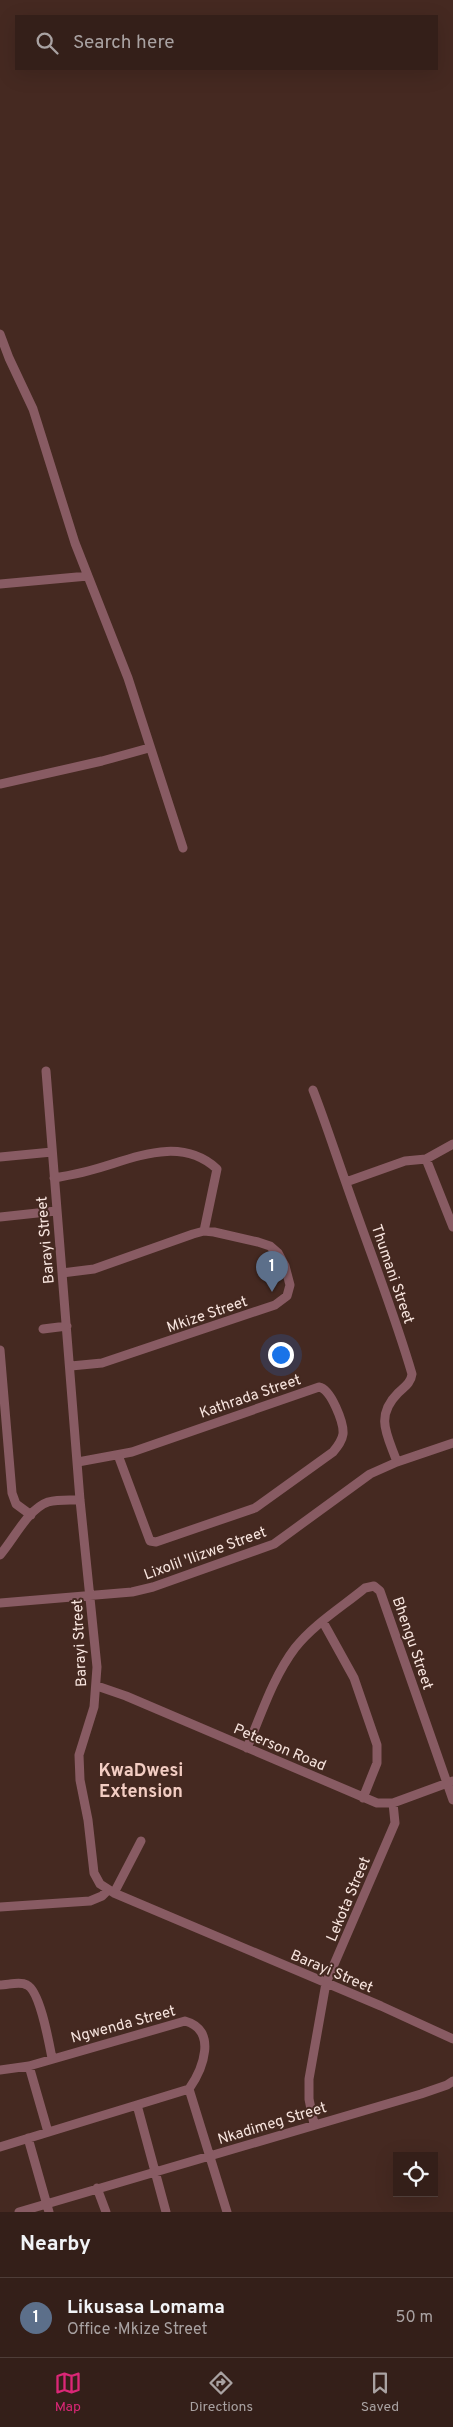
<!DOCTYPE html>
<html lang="en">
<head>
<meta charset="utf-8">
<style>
	:root { --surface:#341f19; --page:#3c2722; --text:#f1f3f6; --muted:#a9a2a2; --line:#4e3d38; --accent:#db2777 }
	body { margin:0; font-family:Overpass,sans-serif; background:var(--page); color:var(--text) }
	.controls { position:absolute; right:15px; bottom:15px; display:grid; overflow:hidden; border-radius:0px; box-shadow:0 5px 20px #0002 }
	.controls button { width:45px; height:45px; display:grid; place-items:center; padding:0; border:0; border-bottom:1px solid var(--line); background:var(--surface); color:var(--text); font:25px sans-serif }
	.you { position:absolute; left:280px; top:1354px; width:18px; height:18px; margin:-12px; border:4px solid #fff; border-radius:50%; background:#1a73e8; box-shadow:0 0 0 8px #1a73e833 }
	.badge { display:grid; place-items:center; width:32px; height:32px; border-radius:50%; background:var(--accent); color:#fff; font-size:16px; font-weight:700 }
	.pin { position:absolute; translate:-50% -41px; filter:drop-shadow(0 1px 2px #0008) }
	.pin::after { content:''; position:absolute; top:26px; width:18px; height:15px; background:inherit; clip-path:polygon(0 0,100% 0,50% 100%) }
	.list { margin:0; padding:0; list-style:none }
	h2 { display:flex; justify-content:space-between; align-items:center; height:65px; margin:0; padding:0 20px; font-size:21px }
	h2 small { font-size:16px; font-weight:400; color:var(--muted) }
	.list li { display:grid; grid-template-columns:32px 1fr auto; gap:15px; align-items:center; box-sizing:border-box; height:80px; padding:0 20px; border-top:1px solid var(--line) }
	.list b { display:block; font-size:19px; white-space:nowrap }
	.list p { margin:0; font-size:16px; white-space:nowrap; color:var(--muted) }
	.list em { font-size:16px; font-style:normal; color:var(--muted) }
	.icon { flex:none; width:28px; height:28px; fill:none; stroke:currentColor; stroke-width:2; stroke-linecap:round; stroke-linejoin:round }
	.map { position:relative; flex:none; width:453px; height:2212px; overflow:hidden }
	.search { position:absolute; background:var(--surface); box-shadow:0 5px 20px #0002; left:15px; right:15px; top:15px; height:55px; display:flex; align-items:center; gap:12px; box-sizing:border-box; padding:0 18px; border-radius:0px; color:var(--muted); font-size:19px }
	.sheet { height:145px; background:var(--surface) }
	nav { display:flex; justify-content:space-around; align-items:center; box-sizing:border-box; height:70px; border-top:1px solid var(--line); background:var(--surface); font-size:14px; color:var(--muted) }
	nav a { display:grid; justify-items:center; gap:2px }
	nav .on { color:var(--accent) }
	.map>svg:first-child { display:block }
</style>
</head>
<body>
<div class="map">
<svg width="453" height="2212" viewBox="0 0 453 2212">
	<rect width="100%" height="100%" fill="#452921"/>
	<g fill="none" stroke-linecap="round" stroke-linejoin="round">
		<!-- street -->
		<path stroke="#885b63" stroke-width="9" d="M0 334 9 358 33 409 75 543 128 678 183 848
			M0 584 88 576
			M0 784 102 761 149 748
			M46 1071 80 1500 97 1667 94 1707 79 1755 80 1780 88 1820 94 1873 100 1884 114 1893 381 2006 453 2039
			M313 1090C325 1121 335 1152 346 1183 368 1247 393 1309 412 1374 411 1383 404 1387 398 1393 374 1417 388 1436 397 1462
			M0 1157 52 1152
			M426 1159 453 1227
			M54 1178C65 1176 77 1174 88 1171 131 1160 179 1134 217 1169L204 1231
			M346 1182 405 1161 426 1159 453 1144
			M0 1217 56 1211
			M62 1273 94 1269 193 1234 204 1231 214 1232 258 1242 270 1246 278 1253 285 1266 290 1285 287 1296 275 1305 102 1363 71 1366
			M43 1329 67 1326
			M0 1350 12 1493 16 1504 31 1515
			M78 1462 132 1452 319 1387C331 1389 344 1423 343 1434 342 1441 338 1446 333 1452L255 1508 156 1542 150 1541 118 1455
			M0 1555C14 1539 28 1509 48 1502 59 1499 70 1500 80 1500
			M0 1603 132 1592 153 1587 274 1544 370 1474 397 1462 453 1443
			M323 1622 354 1678 377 1745V1763L363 1798
			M97 1686 126 1696 377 1803H393L453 1781
			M247 1748C261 1715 273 1677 295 1648 314 1624 342 1607 365 1588L374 1586 380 1591 453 1800
			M114 1893 141 1841
			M0 1907 90 1901 102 1896 108 1890
			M0 1985C8 1985 20 1981 27 1985 40 1991 49 2043 52 2058
			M29 2066 48 2132
			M0 2070 29 2066 185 2021C218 2030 203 2069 189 2089L0 2147
			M189 2089 227 2212
			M137 2105 166 2212
			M314 2124 309 2099V2079L326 1983 395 1823 393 1803
			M28 2138 49 2212
			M97 2188 106 2212
			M19 2212 421 2094 447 2085 453 2081"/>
	</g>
	<g text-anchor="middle" stroke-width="4" stroke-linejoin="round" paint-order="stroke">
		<!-- street labels -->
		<g font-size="15" fill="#f7e4de" stroke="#452921">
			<text transform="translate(45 1240) rotate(-95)" y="5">Barayi Street</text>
			<text transform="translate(393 1274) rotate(71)" y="5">Thumani Street</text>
			<text transform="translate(207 1314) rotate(-19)" y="5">Mkize Street</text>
			<text transform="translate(250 1396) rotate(-19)" y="5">Kathrada Street</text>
			<text transform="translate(205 1553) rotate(-20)" y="5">Lixolil 'Ilizwe Street</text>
			<text transform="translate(79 1643) rotate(-93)" y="5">Barayi Street</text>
			<text transform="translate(413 1643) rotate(71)" y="5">Bhengu Street</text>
			<text transform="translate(280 1747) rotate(23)" y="5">Peterson Road</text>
			<text transform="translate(348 1899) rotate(-67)" y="5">Lekota Street</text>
			<text transform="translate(332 1971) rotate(23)" y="5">Barayi Street</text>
			<text transform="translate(123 2024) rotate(-15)" y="5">Ngwenda Street</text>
			<text transform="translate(272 2123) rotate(-17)" y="5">Nkadimeg Street</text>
		</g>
		<!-- quarter labels -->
		<g font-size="18" font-weight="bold" fill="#f3cdc3" stroke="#452921">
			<text x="141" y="1776">KwaDwesi<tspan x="141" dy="21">Extension</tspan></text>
		</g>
	</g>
</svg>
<div class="controls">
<button><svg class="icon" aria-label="locate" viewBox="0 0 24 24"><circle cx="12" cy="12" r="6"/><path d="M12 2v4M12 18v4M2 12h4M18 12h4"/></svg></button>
</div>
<div class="you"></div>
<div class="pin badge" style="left:272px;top:1292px;background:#5c6f8a">1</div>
<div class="search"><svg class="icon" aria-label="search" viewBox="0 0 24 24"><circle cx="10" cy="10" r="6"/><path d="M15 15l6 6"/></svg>Search here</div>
</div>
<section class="sheet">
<h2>Nearby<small></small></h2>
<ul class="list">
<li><span class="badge" style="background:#5c6f8a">1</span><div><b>Likusasa Lomama</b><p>Office · Mkize Street</p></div><em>50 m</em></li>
</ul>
</section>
<nav>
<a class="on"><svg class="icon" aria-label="map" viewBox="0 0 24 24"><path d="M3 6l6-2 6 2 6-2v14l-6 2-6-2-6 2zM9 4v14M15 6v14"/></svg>Map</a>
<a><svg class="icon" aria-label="directions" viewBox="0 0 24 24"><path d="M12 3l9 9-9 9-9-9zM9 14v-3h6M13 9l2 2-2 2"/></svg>Directions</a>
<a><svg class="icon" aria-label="saved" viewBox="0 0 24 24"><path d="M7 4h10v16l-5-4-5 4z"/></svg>Saved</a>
</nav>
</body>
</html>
